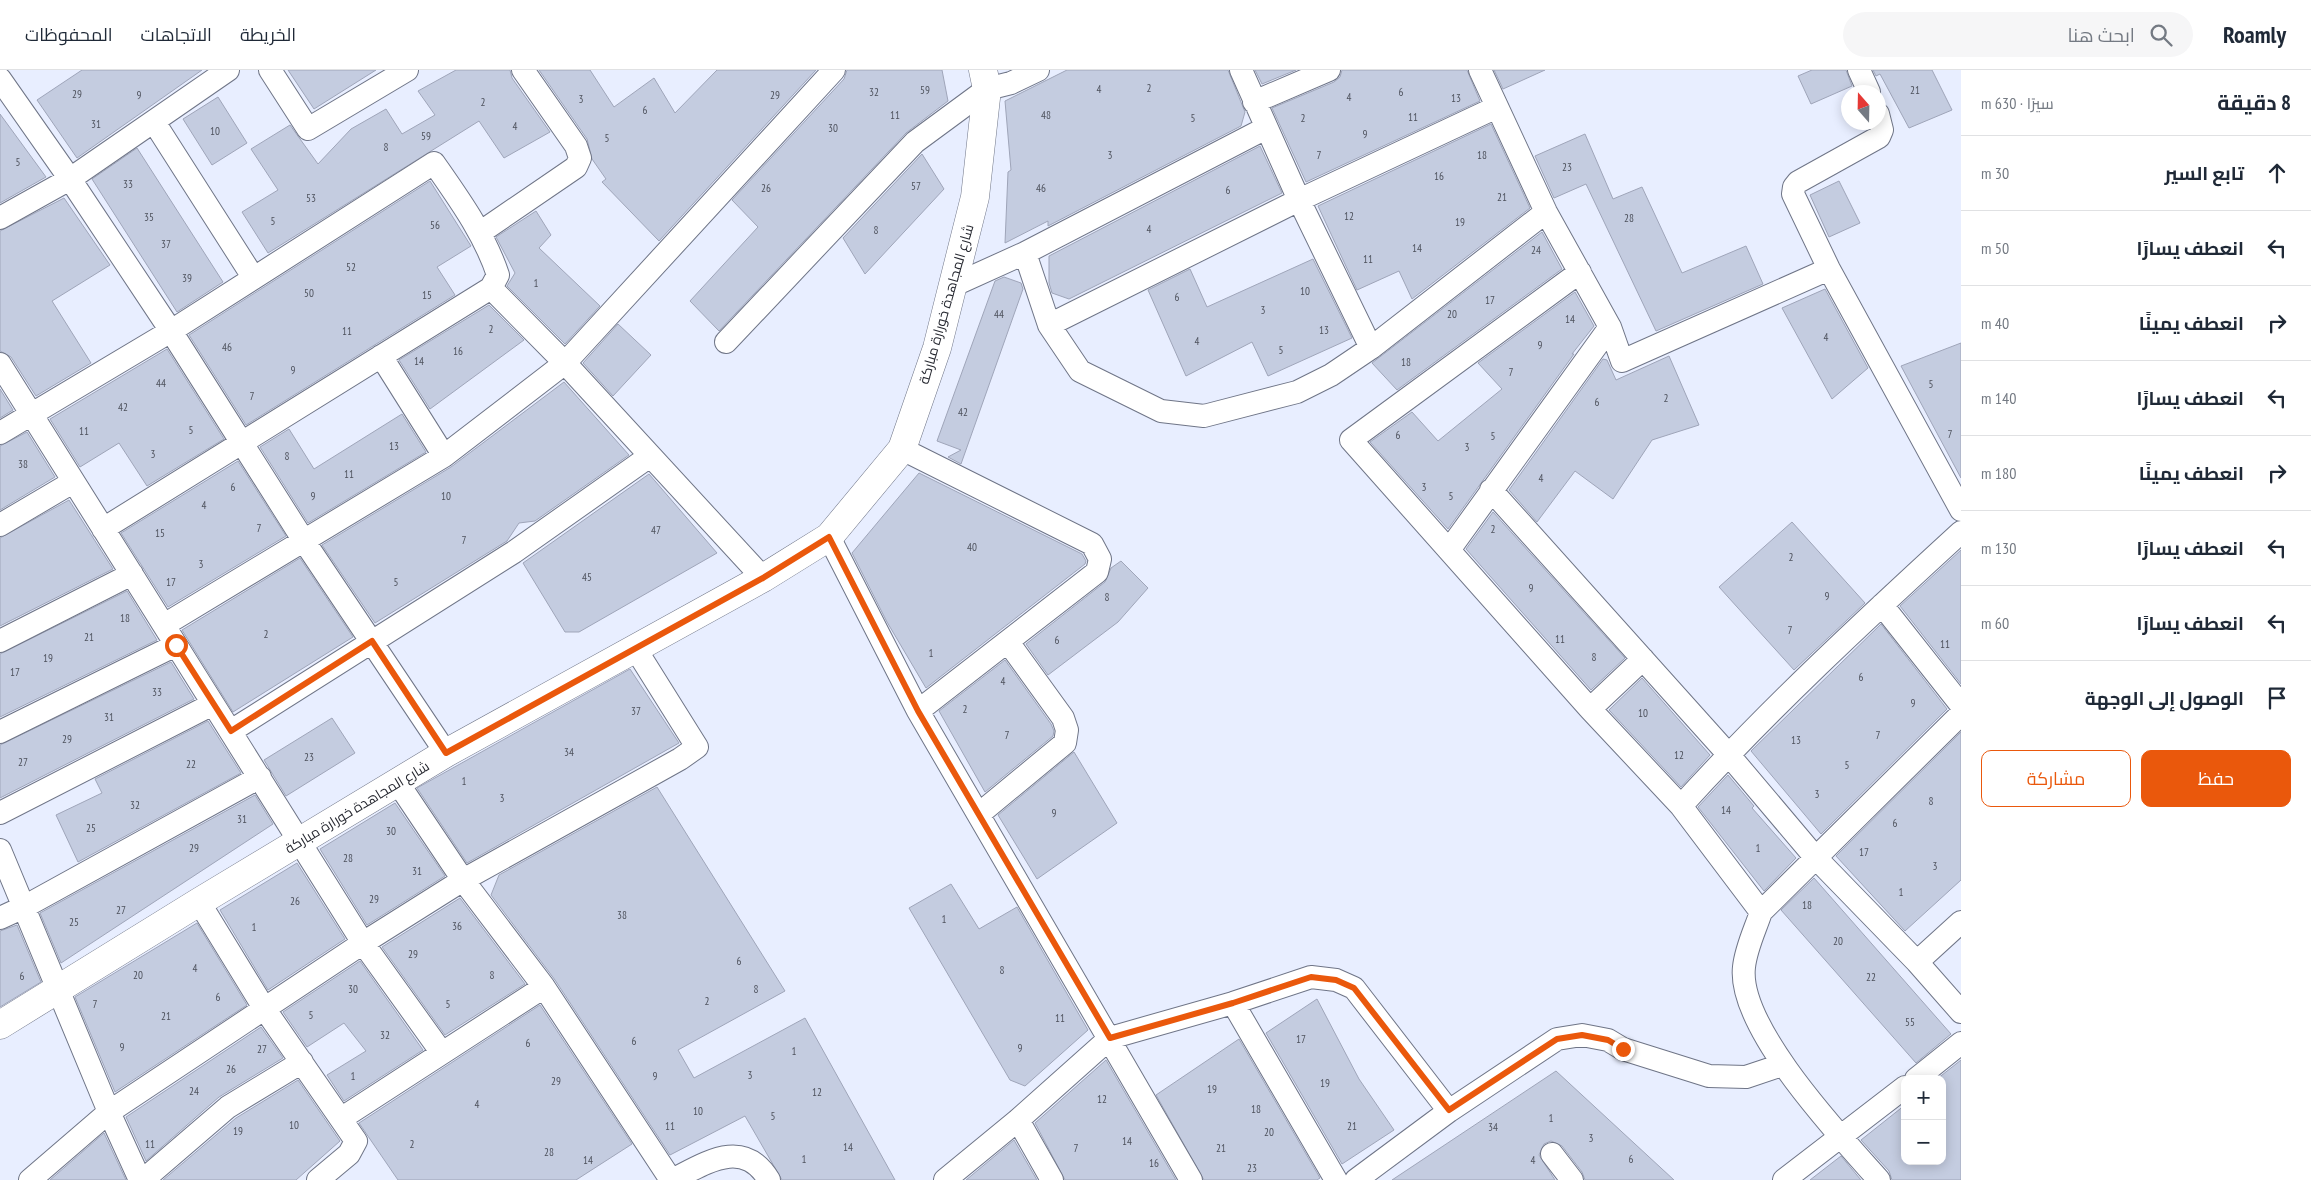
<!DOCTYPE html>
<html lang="ar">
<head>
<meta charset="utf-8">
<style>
	:root { --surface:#fff; --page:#f6f6f7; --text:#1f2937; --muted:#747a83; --line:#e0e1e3; --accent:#ea580c }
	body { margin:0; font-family:"PT Sans Narrow",Cairo,sans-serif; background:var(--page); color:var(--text); direction:rtl }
	.controls { position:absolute; right:15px; bottom:15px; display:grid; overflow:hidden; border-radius:10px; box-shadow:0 2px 12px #0003 }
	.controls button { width:45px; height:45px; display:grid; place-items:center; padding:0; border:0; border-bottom:1px solid var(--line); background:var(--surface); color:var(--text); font:25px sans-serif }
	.compass { position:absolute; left:1841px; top:15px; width:45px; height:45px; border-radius:50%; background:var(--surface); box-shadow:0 2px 12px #0003; rotate:340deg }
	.stop { position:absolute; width:15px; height:15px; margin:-11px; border:4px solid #ea580c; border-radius:50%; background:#fff }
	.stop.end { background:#ea580c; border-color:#fff; box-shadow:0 1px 5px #0008 }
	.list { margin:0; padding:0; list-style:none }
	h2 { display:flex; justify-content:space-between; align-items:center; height:65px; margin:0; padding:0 20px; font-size:21px }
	h2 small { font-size:16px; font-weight:400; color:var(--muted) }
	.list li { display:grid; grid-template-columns:32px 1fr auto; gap:15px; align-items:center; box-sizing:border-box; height:75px; padding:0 20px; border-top:1px solid var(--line) }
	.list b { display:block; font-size:19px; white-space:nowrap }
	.list em { font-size:16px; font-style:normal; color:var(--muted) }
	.actions { display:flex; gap:10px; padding:15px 20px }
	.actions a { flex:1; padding:11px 0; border:1px solid var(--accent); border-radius:10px; text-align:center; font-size:18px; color:var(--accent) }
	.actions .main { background:var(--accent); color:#fff }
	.icon { flex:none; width:28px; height:28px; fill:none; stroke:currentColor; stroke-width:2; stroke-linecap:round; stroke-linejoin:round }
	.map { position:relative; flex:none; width:1961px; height:1110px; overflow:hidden; direction:ltr }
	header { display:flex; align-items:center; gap:30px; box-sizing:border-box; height:70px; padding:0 25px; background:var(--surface); border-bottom:1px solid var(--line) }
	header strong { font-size:24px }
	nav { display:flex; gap:28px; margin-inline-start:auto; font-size:18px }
	.search { width:350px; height:45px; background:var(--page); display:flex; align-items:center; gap:12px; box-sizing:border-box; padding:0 18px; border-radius:28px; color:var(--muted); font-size:19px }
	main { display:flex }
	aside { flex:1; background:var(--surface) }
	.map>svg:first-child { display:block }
</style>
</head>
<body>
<header>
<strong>Roamly</strong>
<div class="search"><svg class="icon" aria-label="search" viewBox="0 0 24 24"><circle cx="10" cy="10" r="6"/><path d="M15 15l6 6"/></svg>ابحث هنا</div>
<nav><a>الخريطة</a><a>الاتجاهات</a><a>المحفوظات</a></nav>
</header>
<main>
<aside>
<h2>8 دقيقة<small>سيرًا · 630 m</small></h2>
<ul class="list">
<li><svg class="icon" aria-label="ahead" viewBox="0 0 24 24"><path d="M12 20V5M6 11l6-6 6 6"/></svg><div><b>تابع السير</b></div><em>30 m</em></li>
<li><svg class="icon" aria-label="left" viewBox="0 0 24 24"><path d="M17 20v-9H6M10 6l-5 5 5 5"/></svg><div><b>انعطف يسارًا</b></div><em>50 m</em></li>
<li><svg class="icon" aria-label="right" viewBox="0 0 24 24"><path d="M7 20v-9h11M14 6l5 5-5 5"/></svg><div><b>انعطف يمينًا</b></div><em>40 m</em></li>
<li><svg class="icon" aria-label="left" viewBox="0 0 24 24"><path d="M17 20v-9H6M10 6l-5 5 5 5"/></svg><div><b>انعطف يسارًا</b></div><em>140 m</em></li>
<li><svg class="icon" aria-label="right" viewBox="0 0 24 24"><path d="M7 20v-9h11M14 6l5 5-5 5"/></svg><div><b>انعطف يمينًا</b></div><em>180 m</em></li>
<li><svg class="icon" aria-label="left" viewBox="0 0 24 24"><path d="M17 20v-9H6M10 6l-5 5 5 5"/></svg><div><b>انعطف يسارًا</b></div><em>130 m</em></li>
<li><svg class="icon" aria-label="left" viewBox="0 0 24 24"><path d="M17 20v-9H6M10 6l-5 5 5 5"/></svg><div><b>انعطف يسارًا</b></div><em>60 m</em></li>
<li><svg class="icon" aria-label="arrive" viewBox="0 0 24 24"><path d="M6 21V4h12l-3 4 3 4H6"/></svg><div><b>الوصول إلى الوجهة</b></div></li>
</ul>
<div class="actions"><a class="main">حفظ</a><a>مشاركة</a></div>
</aside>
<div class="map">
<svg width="1961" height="1110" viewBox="0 0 1961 1110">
	<rect width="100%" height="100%" fill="#e8eeff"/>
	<!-- building -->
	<path fill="#c4cce0" stroke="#9fa5b9" d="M82 0H202L77 88 37 30Z
		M288 0H376L314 39Z
		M456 0H510L512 8 550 62 504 88 479 51 268 183 242 142 278 120 251 79 290 55 318 94 351 59 386 39 402 64 435 45 418 21Z
		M539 0H590L614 37 654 8 675 43 717 0H816L659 171 602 112 606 109 592 89 587 69Z
		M847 0H942L948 31 906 63 719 261 690 231 758 157 732 130 844 9Z
		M1067 0H1228L1245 42 1241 56 1048 156V151L1005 173 1008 102 1011 100 1005 31Z
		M1255 0H1296L1262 14Z
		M1342 0H1467L1480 31 1306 112 1272 38 1334 12 1340 7Z
		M1494 0H1545L1503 19Z
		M1812 0H1846L1852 16 1811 34 1798 6Z
		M1873 0H1932L1952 40 1909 58 1880 4 1876 6Z
		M218 27 247 73 212 95 183 49Z
		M0 44 46 107 0 133Z
		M1491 54 1530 138 1412 229 1399 201 1357 220 1318 136Z
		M1585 64 1613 129 1642 117 1682 203 1746 176 1763 214 1656 261 1586 114 1554 128 1535 86Z
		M1260 76 1282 123 1069 229 1052 223 1049 213V186Z
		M137 78 223 212 177 242 92 109Z
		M922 84 944 119 865 204 843 168Z
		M430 111 471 176 437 197 455 225 246 355 189 265Z
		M1839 111 1860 153 1829 167 1810 125Z
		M64 128 110 195 52 231 91 293 36 326 11 287 0 281V161Z
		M536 141 551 165 539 178 600 236 565 274 507 216 515 203 496 167Z
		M1542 162 1562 199 1397 320 1372 293Z
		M1313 189 1352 268 1268 306 1252 272 1186 306 1148 220 1190 199 1207 237Z
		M1004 207 1021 213 1023 219 961 394 948 387 961 380 937 371 995 211Z
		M1825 219 1868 298 1832 329 1782 238Z
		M1575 222 1594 256 1572 284H1574L1448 459 1370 372 1412 342 1438 371 1502 319 1478 293Z
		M489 235 524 270 430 339 399 290Z
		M618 254 651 285 613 326 583 293Z
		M1961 273V408L1901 296Z
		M167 279 224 369 147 416 119 373 80 397 50 349Z
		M1669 286 1699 355 1652 370 1613 429 1575 401 1537 452 1509 420 1603 289 1607 290 1616 310Z
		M564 312 629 385 535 451 519 453 507 471 375 553 322 475 451 397Z
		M0 319 13 340 0 348Z
		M402 344 426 382 308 453 260 377 289 359 314 399Z
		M27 362 55 407 0 440V376Z
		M238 391 286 466 168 537 121 463Z
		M919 403 1082 484 1086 491 1085 494 926 618 887 552 852 483Z
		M649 404 717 483 579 562H565L523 493Z
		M69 430 113 499 0 556V468Z
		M1493 442 1625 588 1591 620 1466 479Z
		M1792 452 1865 533 1794 600 1719 517Z
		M1961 480V614L1900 536Z
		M300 488 353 567 233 642 182 560Z
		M1121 491 1148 518 1118 552 1048 605 1026 574 1105 512 1111 498Z
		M127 521 157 570 0 647V584Z
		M1881 554 1947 639 1821 764 1751 681Z
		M1005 590 1051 654 1054 661 1053 666 985 722 939 641Z
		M171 592 194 629 0 728V675Z
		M630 599 679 673 467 793 417 718Z
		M1642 608 1710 685 1681 717 1609 640Z
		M332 648 355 683 286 726 264 690Z
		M208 651 241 703 78 792 56 745 102 723 95 709Z
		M1961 662V810L1905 861 1836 786Z
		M1074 682 1117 753 1037 809 998 745Z
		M1728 705 1754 736 1752 738 1796 788 1764 821 1698 737Z
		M657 717 785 921 678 980 694 1008 805 948 895 1110H782L745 1046 670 1085 555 910 491 825 499 805Z
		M255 725 273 754 61 893 40 843Z
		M395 733 445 806 367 855 320 779Z
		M297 793 345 869 268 920 220 840Z
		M1814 808 1951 964 1916 993 1781 840Z
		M951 814 979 859 1017 837 1088 960 1025 1016 1010 1010 909 838Z
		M460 828 525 914 445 965 382 877Z
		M197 853 247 935 115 1022 75 927Z
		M17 855 41 912 0 937V861Z
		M360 891 423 980 344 1031 327 1005 366 981 344 953 307 977 283 942Z
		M1317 929 1359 1009 1394 1060 1342 1094 1266 963Z
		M540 935 632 1074 576 1110H398L359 1053Z
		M261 957 283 988 219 1027 146 1091 126 1047Z
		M1239 969 1320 1108 1317 1110H1204L1156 1025Z
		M1106 990 1176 1110H1065L1035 1053Z
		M1961 990V1110H1892L1889 1101 1861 1070 1905 1035V1091H1942V1009H1937Z
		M1556 1001 1674 1110H1585L1582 1102 1562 1076 1551 1071 1544 1074 1539 1085 1555 1110H1392Z
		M298 1010 340 1071 296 1110H163L236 1048Z
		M104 1063 126 1110H50Z
		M1014 1070 1037 1110H966Z
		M1841 1086 1861 1110H1810Z"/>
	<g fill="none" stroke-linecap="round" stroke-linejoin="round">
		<defs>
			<path id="minor" d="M270 0 308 59 407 0
				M1241 0 1299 130 1371 278
				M1480 0 1546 142 1610 257 1622 291 1829 199
				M1859 0 1869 22
				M0 9 70 109 171 261 304 471 446 683
				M1254 32 1329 0
				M1878 44 1882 60 1879 67 1798 112 1794 117 1793 124 1829 199 1961 440
				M154 52 253 207
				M0 148 70 109 228 0
				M481 162 576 97 580 88 576 76 523 0
				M1025 183 1049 255 1299 130 1497 37
				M1580 202 1351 370 1590 639 1681 736 1761 842C1755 860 1746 878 1744 897 1737 957 1840 1066 1879 1110
				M952 216 1025 183 1266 58
				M491 218 565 293 763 508
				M1049 255 1080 301 1161 341 1204 346 1297 322 1331 305 1371 278 1546 142
				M726 272 915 72 987 19 1011 13 1038 0
				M381 286 444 386
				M0 294 363 873 442 983
				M0 363 171 261 434 93C459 129 484 163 498 205L491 218 103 459
				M902 379 1092 474 1100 489 1097 502 918 641
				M1491 420 1728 684 1815 787 1917 892 1961 942
				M0 455 73 412
				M829 467 918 641 1191 1110
				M1449 480 1610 257
				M1882 535 1961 635
				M164 555 444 386 565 293 834 0
				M0 571 132 504
				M1590 639 1643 589
				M231 661 514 482 650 386
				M0 662 176 575
				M398 713 463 810 544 917 671 1110
				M1681 736C1769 639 1865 550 1961 462
				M0 743 213 634
				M979 744 1065 673 1067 660 1063 648 1008 572
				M0 780 109 1042 140 1110
				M199 832 264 938 356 1071 349 1084 318 1110
				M1761 842 1961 644
				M0 848 24 837 260 707
				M1917 892 1961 852
				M1233 933 1336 1110
				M1916 1009 1961 973
				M342 1048 544 917
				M1018 1050 1052 1110
				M1552 1084 1572 1110
				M30 1110 109 1042 363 873 463 810 680 689 697 677 635 578
				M143 1110 228 1037 302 992
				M672 1110C706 1093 743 1067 769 1110
				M945 1110 1018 1050 1110 968 1233 933 1311 907 1336 910 1354 918 1449 1041
				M1356 1110 1449 1041 1557 969 1582 965 1608 970 1623 979 1709 1006 1746 1007 1782 995
				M1784 1110 1905 1017"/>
			<path id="tertiary" d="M0 955 199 832 446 683 763 508 829 467 902 379 937 278 975 127 987 19 983 0"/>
		</defs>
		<!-- minor casing -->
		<use href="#minor" stroke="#6f7587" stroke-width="24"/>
		<!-- tertiary casing -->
		<use href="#tertiary" stroke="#6f7587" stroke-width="29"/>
		<!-- minor -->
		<use href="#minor" stroke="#fff" stroke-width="22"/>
		<!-- tertiary -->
		<use href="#tertiary" stroke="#fff" stroke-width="28"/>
	</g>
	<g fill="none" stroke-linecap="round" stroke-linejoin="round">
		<!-- route -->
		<path stroke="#ea580c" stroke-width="6" d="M176 575 231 661 372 571 446 683 763 508 829 467 918 641 1110 968 1233 933 1311 907 1336 910 1354 918 1449 1040 1557 969 1582 965 1608 970 1623 979"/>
	</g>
	<g text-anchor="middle" stroke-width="4" stroke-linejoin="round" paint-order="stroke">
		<!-- number labels -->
		<g font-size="11" fill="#4e525d">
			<text x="1149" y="22">2</text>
			<text x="1099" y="23">4</text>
			<text x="925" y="24">59</text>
			<text x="1915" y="24">21</text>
			<text x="874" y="26">32</text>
			<text x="1401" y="26">6</text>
			<text x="77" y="28">29</text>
			<text x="139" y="29">9</text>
			<text x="775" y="29">29</text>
			<text x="1349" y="31">4</text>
			<text x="1456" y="32">13</text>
			<text x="581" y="33">3</text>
			<text x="483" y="36">2</text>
			<text x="645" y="44">6</text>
			<text x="895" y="49">11</text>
			<text x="1046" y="49">48</text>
			<text x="1413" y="51">11</text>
			<text x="1193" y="52">5</text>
			<text x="1303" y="52">2</text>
			<text x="96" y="58">31</text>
			<text x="515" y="60">4</text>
			<text x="833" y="62">30</text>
			<text x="215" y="65">10</text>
			<text x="1365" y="68">9</text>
			<text x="426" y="70">59</text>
			<text x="607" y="72">5</text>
			<text x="386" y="81">8</text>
			<text x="1110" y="89">3</text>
			<text x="1319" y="89">7</text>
			<text x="1482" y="89">18</text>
			<text x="18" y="96">5</text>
			<text x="1567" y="101">23</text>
			<text x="1439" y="110">16</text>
			<text x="128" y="118">33</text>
			<text x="916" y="120">57</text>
			<text x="766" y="122">26</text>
			<text x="1041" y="122">46</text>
			<text x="1228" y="124">6</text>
			<text x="1502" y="131">21</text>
			<text x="311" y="132">53</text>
			<text x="1349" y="150">12</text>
			<text x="149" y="151">35</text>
			<text x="1629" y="152">28</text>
			<text x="273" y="155">5</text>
			<text x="1460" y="156">19</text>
			<text x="435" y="159">56</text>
			<text x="1149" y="163">4</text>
			<text x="876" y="164">8</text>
			<text x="166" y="178">37</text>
			<text x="1417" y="182">14</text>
			<text x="1536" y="184">24</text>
			<text x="1368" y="193">11</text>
			<text x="351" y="201">52</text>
			<text x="187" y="212">39</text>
			<text x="536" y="217">1</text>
			<text x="1305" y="225">10</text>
			<text x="309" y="227">50</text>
			<text x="427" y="229">15</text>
			<text x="1177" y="231">6</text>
			<text x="1490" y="234">17</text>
			<text x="1263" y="244">3</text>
			<text x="999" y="248">44</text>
			<text x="1452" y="248">20</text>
			<text x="1570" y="253">14</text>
			<text x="491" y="263">2</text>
			<text x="1324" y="264">13</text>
			<text x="347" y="265">11</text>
			<text x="1826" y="271">4</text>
			<text x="1197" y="275">4</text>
			<text x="1540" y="279">9</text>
			<text x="227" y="281">46</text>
			<text x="1281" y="284">5</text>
			<text x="458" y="285">16</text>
			<text x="419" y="295">14</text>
			<text x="1406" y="296">18</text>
			<text x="293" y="304">9</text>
			<text x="1511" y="306">7</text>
			<text x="161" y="317">44</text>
			<text x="1931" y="318">5</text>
			<text x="252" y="330">7</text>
			<text x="1666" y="332">2</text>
			<text x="1597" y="336">6</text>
			<text x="123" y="341">42</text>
			<text x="963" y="346">42</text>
			<text x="191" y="364">5</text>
			<text x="84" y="365">11</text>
			<text x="1950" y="368">7</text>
			<text x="1398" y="369">6</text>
			<text x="1493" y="370">5</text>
			<text x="394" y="380">13</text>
			<text x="1467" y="381">3</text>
			<text x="153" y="388">3</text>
			<text x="287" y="390">8</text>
			<text x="23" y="398">38</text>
			<text x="349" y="408">11</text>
			<text x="1541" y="412">4</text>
			<text x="233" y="421">6</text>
			<text x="1424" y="421">3</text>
			<text x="313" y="430">9</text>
			<text x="446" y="430">10</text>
			<text x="1451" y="430">5</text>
			<text x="204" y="439">4</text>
			<text x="259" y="462">7</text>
			<text x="1493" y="463">2</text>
			<text x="656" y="464">47</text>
			<text x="160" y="467">15</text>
			<text x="464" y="474">7</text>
			<text x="972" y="481">40</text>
			<text x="1791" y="491">2</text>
			<text x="201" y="498">3</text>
			<text x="587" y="511">45</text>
			<text x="171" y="516">17</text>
			<text x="396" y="516">5</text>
			<text x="1531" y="522">9</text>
			<text x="1827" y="530">9</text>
			<text x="1107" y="531">8</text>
			<text x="125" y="552">18</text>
			<text x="1790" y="564">7</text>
			<text x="266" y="568">2</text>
			<text x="89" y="571">21</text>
			<text x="1560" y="573">11</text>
			<text x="1057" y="574">6</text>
			<text x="1945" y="578">11</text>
			<text x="931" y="587">1</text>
			<text x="1594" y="591">8</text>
			<text x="48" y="592">19</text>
			<text x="15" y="606">17</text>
			<text x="1861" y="611">6</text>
			<text x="1003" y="615">4</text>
			<text x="157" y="626">33</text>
			<text x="1913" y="637">9</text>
			<text x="965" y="643">2</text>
			<text x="636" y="645">37</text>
			<text x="1643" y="647">10</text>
			<text x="109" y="651">31</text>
			<text x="1007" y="669">7</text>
			<text x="1878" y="669">7</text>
			<text x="67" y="673">29</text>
			<text x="1796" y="674">13</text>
			<text x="569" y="686">34</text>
			<text x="1679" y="689">12</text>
			<text x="309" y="691">23</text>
			<text x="23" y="696">27</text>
			<text x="191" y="698">22</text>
			<text x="1847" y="699">5</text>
			<text x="464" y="715">1</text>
			<text x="1817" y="728">3</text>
			<text x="502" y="732">3</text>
			<text x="1931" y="735">8</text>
			<text x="135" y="739">32</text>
			<text x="1726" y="744">14</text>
			<text x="1054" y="747">9</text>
			<text x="242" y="753">31</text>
			<text x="1895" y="757">6</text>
			<text x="91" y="762">25</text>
			<text x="391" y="765">30</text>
			<text x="194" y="782">29</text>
			<text x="1758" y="782">1</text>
			<text x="1864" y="786">17</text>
			<text x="348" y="792">28</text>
			<text x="1935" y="800">3</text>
			<text x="417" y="805">31</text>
			<text x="1901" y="826">1</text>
			<text x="374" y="833">29</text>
			<text x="295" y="835">26</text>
			<text x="1807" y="839">18</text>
			<text x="121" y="844">27</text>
			<text x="622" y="849">38</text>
			<text x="944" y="853">1</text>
			<text x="74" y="856">25</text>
			<text x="457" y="860">36</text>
			<text x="254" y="861">1</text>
			<text x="1838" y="875">20</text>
			<text x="413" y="888">29</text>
			<text x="739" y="895">6</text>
			<text x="195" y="902">4</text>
			<text x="1002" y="904">8</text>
			<text x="138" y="909">20</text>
			<text x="492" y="909">8</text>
			<text x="22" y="910">6</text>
			<text x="1871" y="911">22</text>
			<text x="353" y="923">30</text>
			<text x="756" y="923">8</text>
			<text x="218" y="931">6</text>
			<text x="707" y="935">2</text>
			<text x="95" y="938">7</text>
			<text x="448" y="938">5</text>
			<text x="311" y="949">5</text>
			<text x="166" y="950">21</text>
			<text x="1060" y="952">11</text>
			<text x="1910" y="956">55</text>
			<text x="385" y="969">32</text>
			<text x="1301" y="973">17</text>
			<text x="634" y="975">6</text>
			<text x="528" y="977">6</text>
			<text x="122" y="981">9</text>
			<text x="1020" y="982">9</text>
			<text x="262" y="983">27</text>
			<text x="794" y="985">1</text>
			<text x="231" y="1003">26</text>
			<text x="750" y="1009">3</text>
			<text x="353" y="1010">1</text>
			<text x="655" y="1010">9</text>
			<text x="556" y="1015">29</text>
			<text x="1325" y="1017">19</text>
			<text x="1212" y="1023">19</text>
			<text x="194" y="1025">24</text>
			<text x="817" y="1026">12</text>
			<text x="1102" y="1033">12</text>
			<text x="477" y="1038">4</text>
			<text x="1256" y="1043">18</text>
			<text x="698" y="1045">10</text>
			<text x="773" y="1050">5</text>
			<text x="1551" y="1052">1</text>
			<text x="294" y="1059">10</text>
			<text x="670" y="1060">11</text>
			<text x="1352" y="1060">21</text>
			<text x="1493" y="1061">34</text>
			<text x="238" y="1065">19</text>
			<text x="1269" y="1066">20</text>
			<text x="1591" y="1072">3</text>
			<text x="1127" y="1075">14</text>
			<text x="150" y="1078">11</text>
			<text x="412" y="1078">2</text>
			<text x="848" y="1081">14</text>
			<text x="1076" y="1082">7</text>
			<text x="1221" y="1082">21</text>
			<text x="549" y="1086">28</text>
			<text x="804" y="1093">1</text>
			<text x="1631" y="1093">6</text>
			<text x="588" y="1094">14</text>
			<text x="1533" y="1094">4</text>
			<text x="1154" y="1097">16</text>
			<text x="1252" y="1102">23</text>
		</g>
		<!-- street labels -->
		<g font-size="14" fill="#272931" stroke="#fff">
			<text transform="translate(946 234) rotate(-74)" y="5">شارع المجاهدة خورارة مباركة</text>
			<text transform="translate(357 737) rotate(-31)" y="5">شارع المجاهدة خورارة مباركة</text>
		</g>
	</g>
</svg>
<div class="controls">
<button>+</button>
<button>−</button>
</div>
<svg class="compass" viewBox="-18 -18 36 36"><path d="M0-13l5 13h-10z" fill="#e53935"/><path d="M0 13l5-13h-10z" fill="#747a83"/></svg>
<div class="stop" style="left:176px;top:575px"></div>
<div class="stop end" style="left:1623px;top:979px"></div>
</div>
</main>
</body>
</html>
